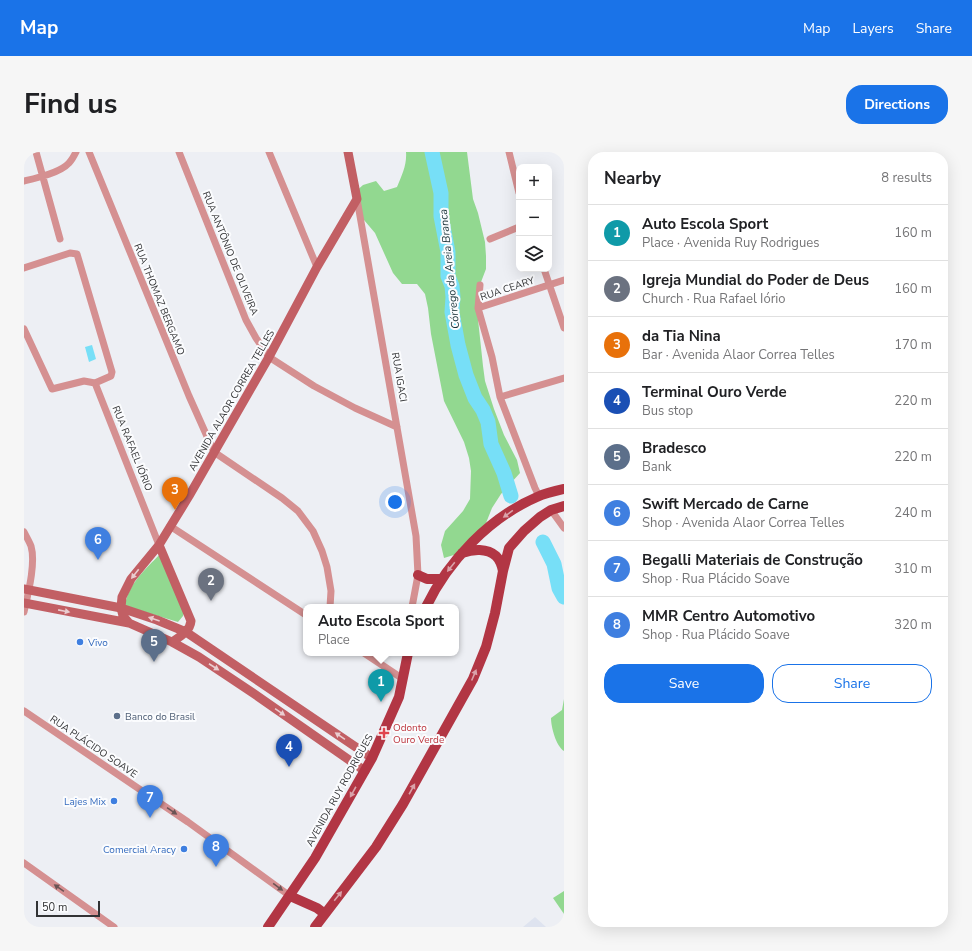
<!DOCTYPE html>
<html lang="en">
<head>
<meta charset="utf-8">
<style>
	:root { --surface:#fff; --page:#f6f6f6; --text:#202124; --muted:#757577; --line:#e0e0e0; --accent:#1a73e8 }
	body { margin:0; font-family:"Nunito Sans",sans-serif; background:var(--page); color:var(--text) }
	.controls { position:absolute; right:12px; top:12px; display:grid; overflow:hidden; border-radius:8px; box-shadow:0 4px 16px #0002 }
	.controls button { width:36px; height:36px; display:grid; place-items:center; padding:0; border:0; border-bottom:1px solid var(--line); background:var(--surface); color:var(--text); font:20px sans-serif }
	.scale { position:absolute; left:12px; bottom:10px; width:64px; box-sizing:border-box; padding-left:4px; border:2px solid #323335; border-top:0; font-size:11px; line-height:14px; white-space:nowrap; color:#323335; -webkit-text-stroke:3px #fbfcfe; paint-order:stroke }
	.you { position:absolute; left:371px; top:350px; width:14px; height:14px; margin:-10px; border:3px solid #fff; border-radius:50%; background:#1a73e8; box-shadow:0 0 0 6px #1a73e833 }
	.badge { display:grid; place-items:center; width:26px; height:26px; border-radius:50%; background:var(--accent); color:#fff; font-size:13px; font-weight:700 }
	.pin { position:absolute; translate:-50% -33px; filter:drop-shadow(0 1px 2px #0008) }
	.pin::after { content:''; position:absolute; top:21px; width:14px; height:12px; background:inherit; clip-path:polygon(0 0,100% 0,50% 100%) }
	.popup { position:absolute; left:279px; top:452px; width:156px; height:52px; box-sizing:border-box; display:grid; place-content:center; border-radius:8px; background:var(--surface); filter:drop-shadow(0 1px 3px #0005); font-size:13px; white-space:nowrap; color:var(--muted) }
	.popup b { font-size:15px; color:var(--text) }
	.popup::after { content:''; position:absolute; left:50%; top:100%; margin-left:-8px; border:8px solid transparent; border-top-color:var(--surface) }
	.list { margin:0; padding:0; list-style:none }
	h2 { display:flex; justify-content:space-between; align-items:center; height:52px; margin:0; padding:0 16px; font-size:17px }
	h2 small { font-size:13px; font-weight:400; color:var(--muted) }
	.list li { display:grid; grid-template-columns:26px 1fr auto; gap:12px; align-items:center; box-sizing:border-box; height:56px; padding:0 16px; border-top:1px solid var(--line) }
	.list b { display:block; font-size:15px; white-space:nowrap }
	.list p { margin:0; font-size:13px; white-space:nowrap; color:var(--muted) }
	.list em { font-size:13px; font-style:normal; color:var(--muted) }
	.actions { display:flex; gap:8px; padding:12px 16px }
	.actions a { flex:1; padding:9px 0; border:1px solid var(--accent); border-radius:16px; text-align:center; font-size:14px; color:var(--accent) }
	.actions .main { background:var(--accent); color:#fff }
	.icon { flex:none; width:22px; height:22px; fill:none; stroke:currentColor; stroke-width:2; stroke-linecap:round; stroke-linejoin:round }
	.map { position:relative; flex:none; width:540px; height:775px; overflow:hidden; border-radius:16px }
	header { display:flex; align-items:center; gap:24px; box-sizing:border-box; height:56px; padding:0 20px; background:var(--accent); color:#fff }
	header strong { font-size:19px }
	nav { display:flex; gap:22px; margin-inline-start:auto; font-size:14px }
	.intro { display:flex; align-items:center; justify-content:space-between; box-sizing:border-box; height:96px; padding:0 24px }
	h1 { margin:0; font-size:28px }
	.button { padding:10px 18px; border-radius:16px; background:var(--accent); color:#fff; font-size:14px; font-weight:700 }
	main { display:flex; gap:24px; padding:0 24px }
	aside { flex:1; background:var(--surface); border-radius:16px; box-shadow:0 4px 16px #0002 }
	.map>svg:first-child { display:block }
</style>
</head>
<body>
<header>
<strong>Map</strong>
<nav><a>Map</a><a>Layers</a><a>Share</a></nav>
</header>
<div class="intro"><h1>Find us</h1><a class="button">Directions</a></div>
<main>
<div class="map">
<svg width="540" height="775" viewBox="0 0 540 775">
	<rect width="100%" height="100%" fill="#edeff4"/>
	<!-- built -->
	<path fill="#dee3ef" d="M511 765 522 775H499Z"/>
	<!-- green -->
	<path fill="#92d890" d="M382 0H443L449 47 454 61 461 90 462 104V117L457 130 453 158 459 214 461 229 470 257 480 283 493 308 496 321 477 342 468 356 462 371 433 402 420 406 417 393 421 379 439 359 446 347 447 319 445 306 440 290 420 249 407 182 404 156 401 142 393 132H378L369 121 351 81 340 68 333 55 329 42 339 33 352 29 360 39 373 35C378 23 383 13 382 0Z
		M136 402 161 456 159 464 154 470 101 454C104 432 121 418 136 402Z
		M540 547V599C532 594 527 575 527 566L538 558Z
		M540 739V762L529 746Z"/>
	<!-- water -->
	<path fill="#77dff7" d="M68 193 72 207 65 210 61 195Z"/>
	<g fill="none" stroke-linecap="round" stroke-linejoin="round">
		<!-- river -->
		<path stroke="#77dff7" stroke-width="15" d="M408 0 417 41V64L424 100V124L428 134 429 145 428 160 434 193 442 223 451 246 459 258 464 270 467 292 480 321 487 344
			M519 390 530 412 535 436 540 445"/>
		<!-- street -->
		<path stroke="#d59091" stroke-width="7" d="M12 0 36 87
			M65 0 165 244 190 300 258 346 274 359 289 379 298 399 303 415 307 439 306 455
			M155 0 222 168 232 186 245 205 290 234 331 256 373 275
			M245 0 293 115
			M485 0 495 41
			M0 29C13 26 36 21 45 11 48 8 50 4 52 0
			M333 47 392 384 394 423 388 455
			M466 87 495 75
			M0 116 46 101 53 102 88 220 87 224 71 231 60 229 28 237 0 177
			M520 117 540 176
			M456 133 454 156 468 205 476 245 511 336 515 344
			M454 156 540 128
			M71 231 135 393
			M476 245 540 226
			M527 358 540 376
			M146 374 282 463
			M0 380C2 384 5 389 7 394 12 411 4 442 0 460
			M340 501 379 527
			M0 559 164 670 266 744
			M0 711 90 775"/>
		<!-- secondary -->
		<path stroke="#c25f64" stroke-width="9" d="M135 393 167 469C166 479 157 484 148 490
			M0 437 97 456 133 468 162 480 348 606
			M0 451 105 471 148 490 175 505 229 541 341 619
			M105 471 99 464 97 456 98 445 107 427 135 393 165 344 245 205 293 115 333 47 324 0"/>
		<!-- primary -->
		<path stroke="#b23644" stroke-width="10" d="M438 401C449 397 463 396 472 404 476 408 478 414 479 419
			M394 423 403 427H417
			M402 455C424 409 466 365 513 345 522 341 531 339 540 337
			M266 744 293 756 301 762
			M244 775 291 706 348 606 375 545 384 501
			M291 775 352 695 379 652 449 527 462 495 471 461 479 419 485 396 500 379 516 365 527 358 540 354"/>
	</g>
	<!-- one-way arrows -->
	<defs><path id="oneway-solid" d="M-6-.8H1V-3.2L6.5 0L1 3.2V.8H-6Z"/></defs>
	<g fill="#daa3aa">
		<use href="#oneway-solid" transform="translate(484 362) rotate(144)"/>
		<use href="#oneway-solid" transform="translate(427 415) rotate(129)"/>
		<use href="#oneway-solid" transform="translate(450 523) rotate(-67)"/>
		<use href="#oneway-solid" transform="translate(388 637) rotate(-61)"/>
		<use href="#oneway-solid" transform="translate(329 640) rotate(119)"/>
		<use href="#oneway-solid" transform="translate(314 744) rotate(-51)"/>
	</g>
	<g fill="#eacdd0">
		<use href="#oneway-solid" transform="translate(111 422) rotate(128)"/>
		<use href="#oneway-solid" transform="translate(40 459) rotate(11)"/>
		<use href="#oneway-solid" transform="translate(130 467) rotate(-161)"/>
		<use href="#oneway-solid" transform="translate(190 515) rotate(33)"/>
		<use href="#oneway-solid" transform="translate(256 560) rotate(35)"/>
		<use href="#oneway-solid" transform="translate(316 584) rotate(-146)"/>
	</g>
	<g fill="#6b5455">
		<use href="#oneway-solid" transform="translate(148 659) rotate(34)"/>
		<use href="#oneway-solid" transform="translate(254 735) rotate(36)"/>
		<use href="#oneway-solid" transform="translate(35 736) rotate(-145)"/>
	</g>
	<!-- markers -->
	<g fill="#3f7fe0" stroke="#fbfcfe" stroke-width="1.5">
		<circle cx="56" cy="490" r="4"/>
		<circle cx="90" cy="649" r="4"/>
		<circle cx="160" cy="697" r="4"/>
	</g>
	<circle fill="#5c6f8a" stroke="#fbfcfe" stroke-width="1.5" cx="93" cy="564" r="4"/>
	<path fill="#e0444e" stroke="#fbfcfe" stroke-width="1.5" d="M358 575h4v4h4v4h-4v4h-4v-4h-4v-4h4z"/>
	<g text-anchor="middle" stroke-width="4" stroke-linejoin="round" paint-order="stroke">
		<!-- street labels -->
		<g font-size="10" fill="#323335" stroke="#fbfcfe">
			<text transform="translate(207 101) rotate(68)" y="4">RUA ANTÔNIO DE OLIVEIRA</text>
			<text transform="translate(483 136) rotate(-18)" y="4">RUA CEARY</text>
			<text transform="translate(136 147) rotate(68)" y="4">RUA THOMAZ BERGAMO</text>
			<text transform="translate(376 225) rotate(80)" y="4">RUA IGACI</text>
			<text transform="translate(207 248) rotate(-60)" y="4">AVENIDA ALAOR CORREA TELLES</text>
			<text transform="translate(109 296) rotate(68)" y="4">RUA RAFAEL IÓRIO</text>
			<text transform="translate(70 594) rotate(34)" y="4">RUA PLÁCIDO SOAVE</text>
			<text transform="translate(315 638) rotate(-61)" y="4">AVENIDA RUY RODRIGUES</text>
		</g>
		<!-- shop labels -->
		<g font-size="10" fill="#366cbe" stroke="#fbfcfe" text-anchor="end">
			<text x="64" y="494" text-anchor="start">Vivo</text>
			<text x="82" y="653">Lajes Mix</text>
			<text x="152" y="701">Comercial Aracy</text>
		</g>
		<!-- service labels -->
		<g font-size="10" fill="#4e5e75" stroke="#fbfcfe" text-anchor="start">
			<text x="101" y="568">Banco do Brasil</text>
		</g>
		<!-- health labels -->
		<g font-size="10" fill="#be3a42" stroke="#fbfcfe" text-anchor="start">
			<text x="369" y="579">Odonto<tspan x="369" dy="12">Ouro Verde</tspan></text>
		</g>
		<!-- water labels -->
		<g font-size="11" font-style="italic" fill="#1b3339" stroke="#fbfcfe">
			<text transform="translate(425 117) rotate(-96)" y="4">Córrego da Areia Branca</text>
		</g>
	</g>
</svg>
<div class="controls">
<button>+</button>
<button>−</button>
<button><svg class="icon" aria-label="layers" viewBox="0 0 24 24"><path d="M12 4l9 5-9 5-9-5zM3 14l9 5 9-5"/></svg></button>
</div>
<div class="scale">50 m</div>
<div class="you"></div>
<div class="pin badge" style="left:357px;top:550px;background:#0f9aa8">1</div>
<div class="popup"><b>Auto Escola Sport</b>Place</div>
<div class="pin badge" style="left:187px;top:449px;background:#6b7280">2</div>
<div class="pin badge" style="left:151px;top:358px;background:#e8710a">3</div>
<div class="pin badge" style="left:265px;top:615px;background:#1a4fb4">4</div>
<div class="pin badge" style="left:130px;top:510px;background:#5c6f8a">5</div>
<div class="pin badge" style="left:74px;top:408px;background:#3f7fe0">6</div>
<div class="pin badge" style="left:126px;top:666px;background:#3f7fe0">7</div>
<div class="pin badge" style="left:192px;top:715px;background:#3f7fe0">8</div>
</div>
<aside>
<h2>Nearby<small>8 results</small></h2>
<ul class="list">
<li><span class="badge" style="background:#0f9aa8">1</span><div><b>Auto Escola Sport</b><p>Place · Avenida Ruy Rodrigues</p></div><em>160 m</em></li>
<li><span class="badge" style="background:#6b7280">2</span><div><b>Igreja Mundial do Poder de Deus</b><p>Church · Rua Rafael Iório</p></div><em>160 m</em></li>
<li><span class="badge" style="background:#e8710a">3</span><div><b>da Tia Nina</b><p>Bar · Avenida Alaor Correa Telles</p></div><em>170 m</em></li>
<li><span class="badge" style="background:#1a4fb4">4</span><div><b>Terminal Ouro Verde</b><p>Bus stop</p></div><em>220 m</em></li>
<li><span class="badge" style="background:#5c6f8a">5</span><div><b>Bradesco</b><p>Bank</p></div><em>220 m</em></li>
<li><span class="badge" style="background:#3f7fe0">6</span><div><b>Swift Mercado de Carne</b><p>Shop · Avenida Alaor Correa Telles</p></div><em>240 m</em></li>
<li><span class="badge" style="background:#3f7fe0">7</span><div><b>Begalli Materiais de Construção</b><p>Shop · Rua Plácido Soave</p></div><em>310 m</em></li>
<li><span class="badge" style="background:#3f7fe0">8</span><div><b>MMR Centro Automotivo</b><p>Shop · Rua Plácido Soave</p></div><em>320 m</em></li>
</ul>
<div class="actions"><a class="main">Save</a><a>Share</a></div>
</aside>
</main>
</body>
</html>
